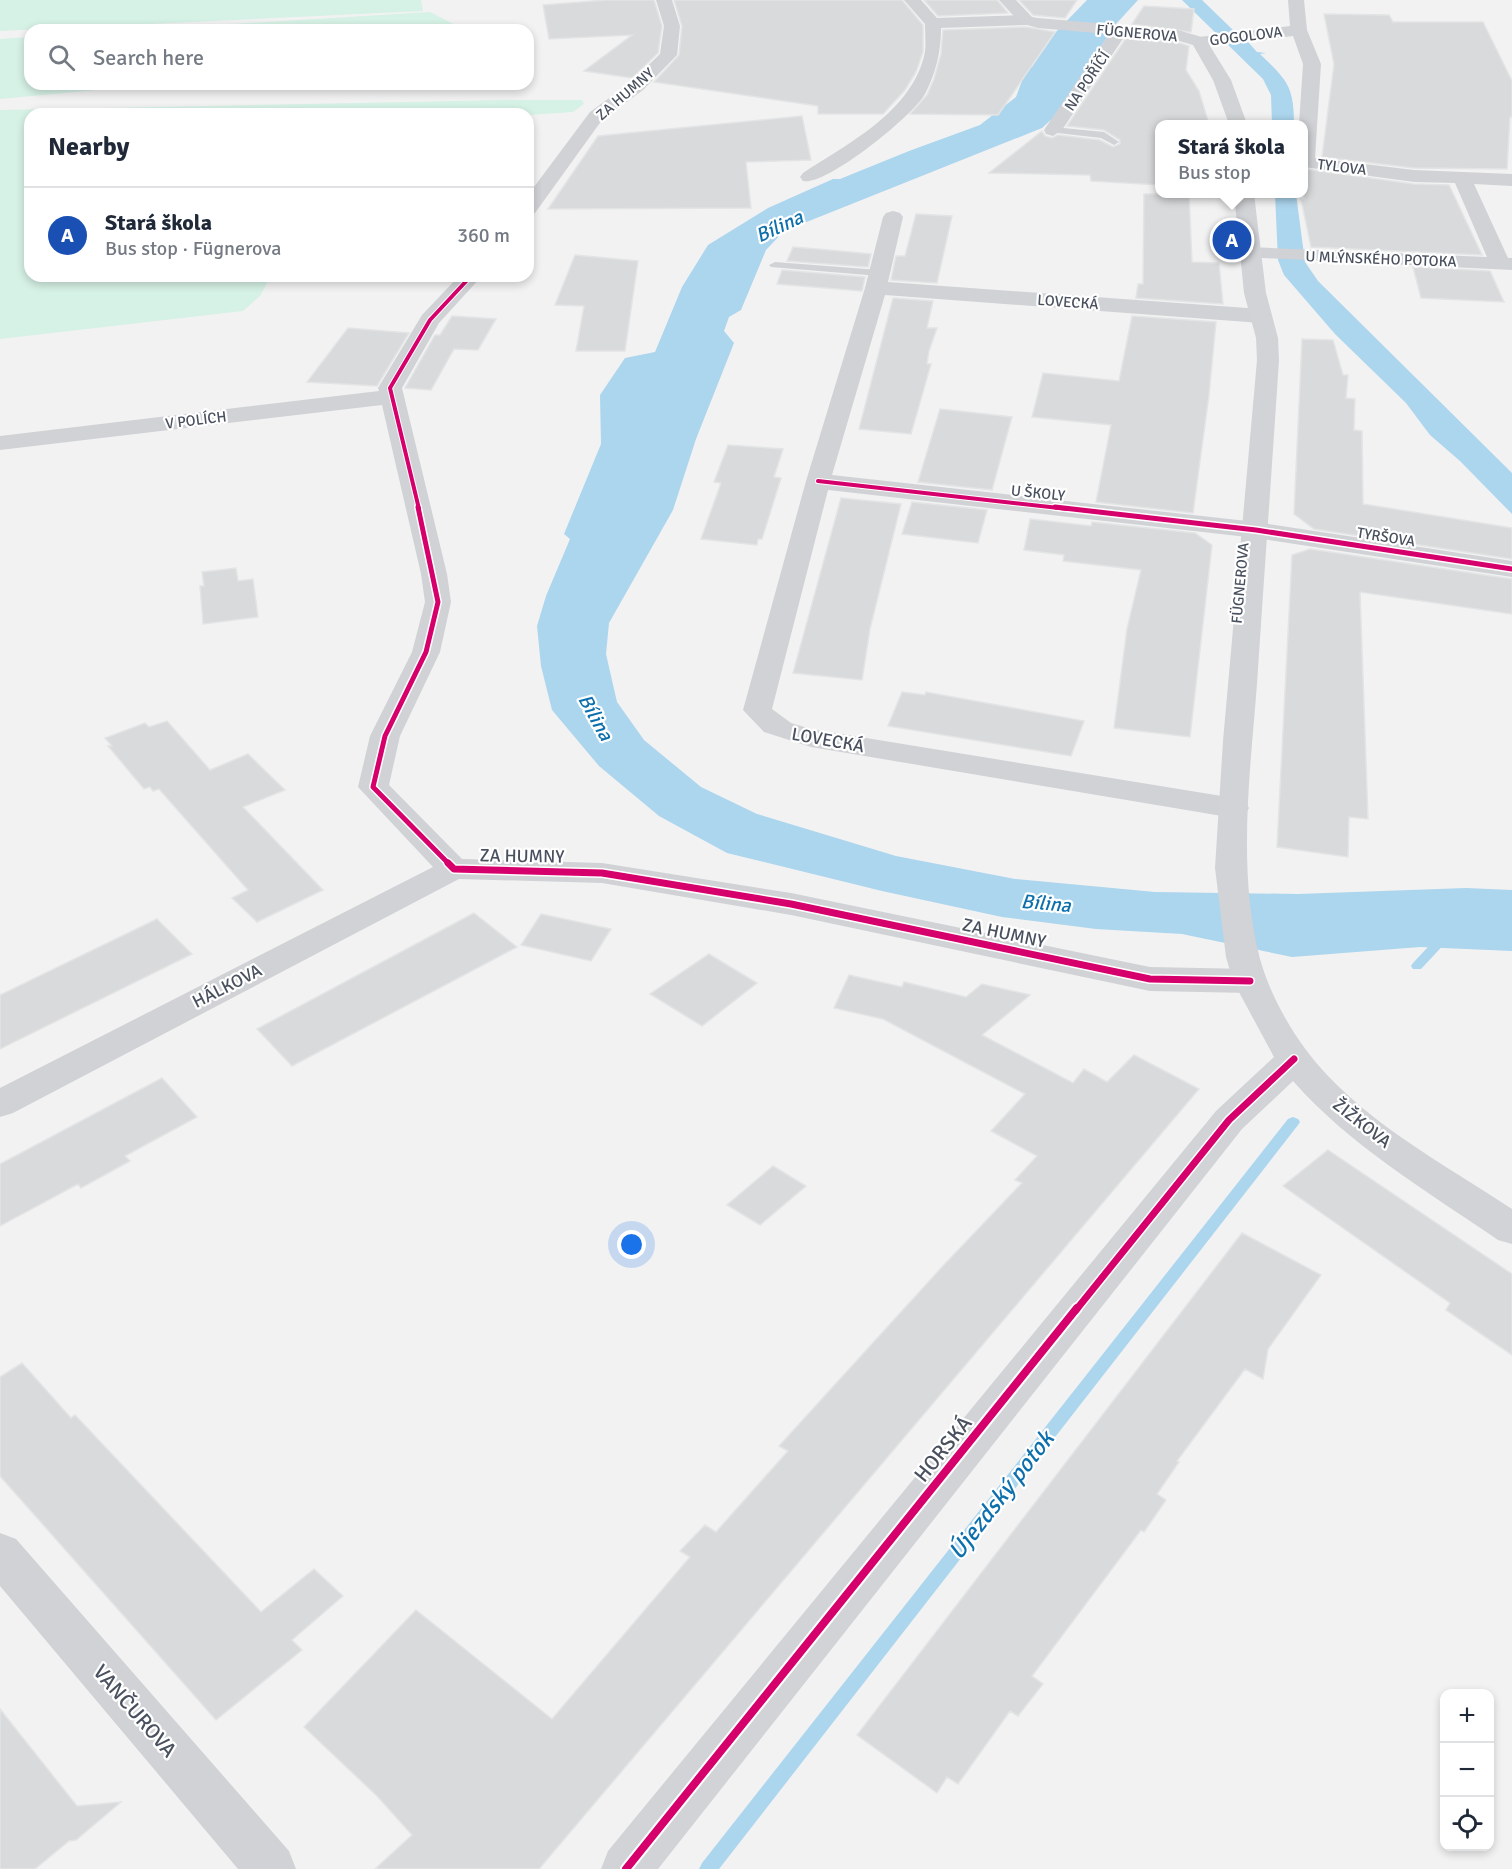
<!DOCTYPE html>
<html lang="en">
<head>
<meta charset="utf-8">
<style>
	:root { --surface:#fff; --page:#f2f2f3; --text:#1f2937; --muted:#747a83; --line:#e0e1e3; --accent:#0f766e }
	body { margin:0; font-family:Signika,sans-serif; background:var(--page); color:var(--text) }
	.controls { position:absolute; right:18px; bottom:18px; display:grid; overflow:hidden; border-radius:12px; box-shadow:0 3px 9px #0003 }
	.controls button { width:54px; height:54px; display:grid; place-items:center; padding:0; border:0; border-bottom:2px solid var(--line); background:var(--surface); color:var(--text); font:30px sans-serif }
	.you { position:absolute; left:632px; top:1245px; width:21px; height:21px; margin:-15px; border:4px solid #fff; border-radius:50%; background:#1a73e8; box-shadow:0 0 0 9px #1a73e833 }
	.badge { display:grid; place-items:center; width:39px; height:39px; border-radius:50%; background:var(--accent); color:#fff; font-size:20px; font-weight:700 }
	.pin { position:absolute; translate:-50% -50%; border:3px solid #fff; box-shadow:0 2px 6px #0006 }
	.popup { position:absolute; left:1155px; top:120px; width:153px; height:78px; box-sizing:border-box; display:grid; place-content:center; border-radius:12px; background:var(--surface); filter:drop-shadow(0 2px 4px #0005); font-size:20px; white-space:nowrap; color:var(--muted) }
	.popup b { font-size:22px; color:var(--text) }
	.popup::after { content:''; position:absolute; left:50%; top:100%; margin-left:-12px; border:12px solid transparent; border-top-color:var(--surface) }
	.list { margin:0; padding:0; list-style:none }
	h2 { display:flex; justify-content:space-between; align-items:center; height:78px; margin:0; padding:0 24px; font-size:26px }
	h2 small { font-size:20px; font-weight:400; color:var(--muted) }
	.list li { display:grid; grid-template-columns:39px 1fr auto; gap:18px; align-items:center; box-sizing:border-box; height:96px; padding:0 24px; border-top:2px solid var(--line) }
	.list b { display:block; font-size:22px; white-space:nowrap }
	.list p { margin:0; font-size:20px; white-space:nowrap; color:var(--muted) }
	.list em { font-size:20px; font-style:normal; color:var(--muted) }
	.icon { flex:none; width:33px; height:33px; fill:none; stroke:currentColor; stroke-width:2; stroke-linecap:round; stroke-linejoin:round }
	.map { position:relative; flex:none; width:1512px; height:1869px; overflow:hidden }
	.search { position:absolute; background:var(--surface); box-shadow:0 3px 9px #0003; left:24px; top:24px; width:510px; height:66px; display:flex; align-items:center; gap:15px; box-sizing:border-box; padding:0 21px; border-radius:18px; color:var(--muted); font-size:22px }
	.panel { position:absolute; background:var(--surface); box-shadow:0 3px 9px #0003; left:24px; top:108px; width:510px; height:174px; border-radius:18px }
	.map>svg:first-child { display:block }
</style>
</head>
<body>
<div class="map">
<svg width="1512" height="1869" viewBox="0 0 1512 1869">
	<rect width="100%" height="100%" fill="#f2f2f2"/>
	<!-- green -->
	<path fill="#d6f1e5" d="M0 0H421L423 11 0 31Z
		M430 12 465 30H133Z
		M30 37V84L150 85 0 99V39Z
		M506 100H582L584 104 573 112 528 115 30 114V276H271L260 296 243 311 0 339V110Z"/>
	<!-- water -->
	<path fill="#acd5ee" d="M1087 0H1138L1116 24 1054 117 1042 128 784 231 766 250 741 310 729 317 724 331 734 343 696 439 673 510 609 623 606 654 617 702 644 740 701 787 757 814 896 856 1015 879 1155 892 1298 894 1466 888 1512 890V951L1420 947 1292 957 1182 934 1096 929 1002 917 882 891 727 853 659 816 599 766 552 710 541 666 537 626 546 596 570 539 564 534 601 444 600 395 625 358 655 352 682 287 708 245 768 208 833 179H840L909 151 980 125 1016 97 1027 67H1032L1056 32Z
		M1182 0H1202L1233 30 1239 32 1257 52 1266 53 1260 54C1287 80 1294 86 1294 124H1272L1271 95 1263 79Z
		M1275 194H1296L1305 262 1318 281 1512 473V514L1460 461 1430 435 1406 403 1335 334 1284 275 1278 260Z"/>
	<g fill="none" stroke-linecap="round" stroke-linejoin="round">
		<!-- stream -->
		<path fill="#acd5ee" fill-rule="evenodd" d="M1445 932 1451 936 1449 939 1421 969H1413L1411 966 1413 963 1441 933Z
			M1293 1117 1298 1119 1300 1122 1298 1125 719 1869H699L702 1863 1288 1119Z"/>
	</g>
	<!-- building -->
	<path fill="#d9dadc" stroke="#e3e4e5" stroke-width="1.5" d="M606 0H654L662 26 658 53 632 78 584 71 632 35 549 39 543 5Z
		M674 0H902L923 25V52L916 72 905 90 883 114H818V106L654 82 679 55 682 26Z
		M924 0H997L1008 13 938 16Z
		M1019 0H1077L1065 18 1033 15Z
		M1144 6 1194 9 1191 32 1132 24Z
		M1324 14 1389 15 1393 22H1483L1512 81V117H1510L1507 169 1414 168 1322 157 1334 64Z
		M1026 27 1055 32 998 115 910 114 927 95 934 79 941 54 943 30Z
		M1126 38 1176 42 1189 46 1186 70 1199 91 1209 124H1160V185L1091 181 1090 175 989 173 1042 131 1045 136 1052 138 1058 135 1100 140 1113 147 1120 144V140L1104 130 1067 126Z
		M802 116 811 160 746 162 751 208 548 209 598 136Z
		M1304 169 1414 184 1449 185 1482 255 1311 247 1301 199H1304Z
		M1144 194H1189L1192 262 1219 263 1223 304 1136 298 1138 284H1143Z
		M916 214 952 216 937 283 891 280 896 256H905Z
		M793 247 829 250 871 254 868 267 787 261Z
		M575 255 638 261 625 351H576L584 306 555 305Z
		M1413 267 1490 271 1504 302 1421 298Z
		M782 270 865 277 862 291 777 284Z
		M893 298 933 301 927 328H937L929 351 927 364H931L911 434 859 429Z
		M452 316 496 319 478 350 454 349 431 390 405 388 435 335H440Z
		M1132 316 1216 322 1209 395 1193 513 1096 502 1111 425 1032 417 1043 373 1119 381Z
		M348 328 409 333 377 386 307 382Z
		M1302 339 1333 340 1343 375H1348L1346 398 1355 399 1354 430 1362 431 1363 504 1512 528V559L1314 529 1294 514Z
		M940 409 1012 417 992 490 918 482Z
		M728 445 783 449 774 477 781 478 762 539H758L757 545 701 539 721 483 714 482Z
		M841 498 901 504 870 629 862 680 793 673Z
		M912 502 987 510 978 543 902 534Z
		M1030 519 1091 526 1092 522 1195 533 1212 545 1190 737 1114 728 1127 629 1141 570 1063 561 1064 555 1024 550Z
		M1310 549 1512 579V614L1360 592 1368 819 1349 817 1348 857 1277 847 1292 555Z
		M236 568 238 581 253 579 258 617 203 624 200 586H204L202 572Z
		M902 692 925 695 926 692 1084 721 1071 756 888 726Z
		M167 721 210 770 248 754 285 790 243 807 323 890 257 922 232 898 248 890 159 789 153 791 150 787 144 789 108 746H112L105 738 145 723 149 727Z
		M474 913 517 947 292 1066 257 1029Z
		M541 914 611 929 591 961 521 945Z
		M157 919 192 954 0 1049V995Z
		M709 954 757 983 702 1026 650 994Z
		M849 975 902 987 904 982 966 997 982 984 1030 995 982 1035 1073 1083 1084 1069 1107 1082 1134 1055 1199 1089 539 1869H375L412 1835 377 1796 304 1727 416 1610 552 1719 690 1557 680 1551 705 1525 716 1532 788 1451 779 1446 942 1267 1022 1183 1015 1180 1037 1156 991 1131 1025 1094 883 1019 834 1008Z
		M162 1078 197 1117 125 1156 130 1161 81 1188 78 1184 0 1226V1164Z
		M1328 1150 1512 1274V1355L1446 1310 1450 1303 1283 1186Z
		M773 1166 806 1186 760 1225 727 1205Z
		M1242 1233 1321 1275 1268 1349 1263 1379 1245 1369 1177 1461 1179 1462 1157 1494 1166 1500 1144 1532 1141 1530 1032 1676 1043 1684 1018 1716 1010 1711 958 1784 947 1777 937 1793 857 1735Z
		M22 1363 71 1418 75 1415 261 1612 314 1569 343 1596 292 1640 302 1650 216 1720 0 1476V1377Z
		M0 1709 77 1806 121 1802 76 1840 69 1841 35 1869H0Z"/>
	<g fill="none" stroke-linecap="round" stroke-linejoin="round">
		<!-- lane -->
		<path fill="#d0d2d5" fill-rule="evenodd" d="M1053 127 1104 132 1119 142 1114 145 1101 138 1049 132 1048 130Z
			M775 262 879 270 885 273 879 276 771 267 769 265Z"/>
		<!-- street -->
		<path fill="#d0d2d5" fill-rule="evenodd" d="M656 0H672L680 26 677 55 643 90 602 120 535 213 528 215V195L590 112 631 82 660 54 664 26Z
			M904 0H921L937 18 1026 15 1034 20 1026 25 941 28C941 51 936 73 925 94 913 116 825 187 803 181L800 177 803 173C849 143 913 111 925 52 926 43 925 33 925 24Z
			M1288 0H1304L1307 30 1321 64 1315 158 1414 170 1512 174V186L1474 184 1508 258H1512V270L1242 257 1239 253 1242 249 1249 247 1487 257 1455 183 1414 182 1304 167V124H1299L1303 64 1293 36 1199 47 1191 42 1199 37 1290 26Z
			M1120 26 1128 31 1062 130 1053 136 1046 134 1044 130 1114 27Z
			M893 211 900 213 903 217 888 282 1261 309 1269 311 1272 316 1269 321 1261 323 885 295 832 475 1256 522 1512 561V577L1256 538 828 490 772 709 791 723 811 729 1234 798 1245 801 1249 808 1245 815 1234 818 811 747 764 732 743 710 806 481 865 288 883 217 886 213Z
			M459 276H482L439 323 402 388 447 574 451 602 440 652 400 736 389 785 462 859 602 863 791 893 1150 967 1250 969 1262 973 1267 981 1262 989 1250 993 1150 991 791 915 602 883 459 879 13 1113 0 1117V1088L433 867 358 787 370 736 412 652 425 602 421 574 382 405 0 450V436L379 391 378 388 422 315Z
			M0 1533 16 1539 289 1851 296 1869H238L0 1586Z"/>
		<!-- secondary -->
		<path fill="#d1d3d6" fill-rule="evenodd" d="M999 0H1016L1032 17 1038 18 1178 30 1205 38 1231 80 1247 124H1229L1213 80 1193 45 1176 40 1038 28 1020 23Z
			M1234 194H1254L1266 293 1278 338 1279 360C1272 468 1264 576 1257 684 1250 774 1237 871 1260 959 1269 991 1286 1023 1306 1050 1358 1119 1441 1162 1512 1209V1244L1498 1240C1427 1191 1350 1146 1293 1081L1242 1129 658 1869H601L608 1851 1216 1111 1274 1057 1233 981 1226 957 1215 868 1223 741 1257 360 1256 338 1244 293Z"/>
		<defs>
			<path id="cycleway-far3" d="M818 481 1068 509
				M419 509 390 388 430 320 471 276"/>
			<path id="cycleway-far2" d="M418 507 438 602 426 652 385 736 373 787 449 864
				M1055 507 1256 530 1512 569"/>
			<path id="cycleway-far1" d="M448 863 454 869 602 873 791 904 1150 979 1250 981
				M1076 1310 1229 1120 1294 1059"/>
			<path id="cycleway" d="M626 1869 1077 1308"/>
		</defs>
		<!-- cycleway-far3 casing -->
		<use href="#cycleway-far3" stroke="#fff" stroke-width="6"/>
		<!-- cycleway-far2 casing -->
		<use href="#cycleway-far2" stroke="#fff" stroke-width="8"/>
		<!-- cycleway-far1 casing -->
		<use href="#cycleway-far1" stroke="#fff" stroke-width="10"/>
		<!-- cycleway casing -->
		<use href="#cycleway" stroke="#fff" stroke-width="12"/>
		<!-- cycleway-far3 -->
		<use href="#cycleway-far3" stroke="#d6006c" stroke-width="4"/>
		<!-- cycleway-far2 -->
		<use href="#cycleway-far2" stroke="#d6006c" stroke-width="5"/>
		<!-- cycleway-far1 -->
		<use href="#cycleway-far1" stroke="#d6006c" stroke-width="7"/>
		<!-- cycleway -->
		<use href="#cycleway" stroke="#d6006c" stroke-width="8"/>
	</g>
	<g text-anchor="middle" stroke-width="4.5" stroke-linejoin="round" paint-order="stroke">
		<!-- far-street labels -->
		<g font-size="15" fill="#49505e" stroke="#fff">
			<text transform="translate(1137 33) rotate(5)" y="5">FÜGNEROVA</text>
			<text transform="translate(1246 36) rotate(-7)" y="5">GOGOLOVA</text>
			<text transform="translate(1087 81) rotate(-56)" y="5">NA POŘÍČÍ</text>
			<text transform="translate(625 94) rotate(-41)" y="5">ZA HUMNY</text>
			<text transform="translate(1342 167) rotate(7)" y="5">TYLOVA</text>
			<text transform="translate(1381 259) rotate(2)" y="5">U MLÝNSKÉHO POTOKA</text>
			<text transform="translate(1068 302) rotate(4)" y="5">LOVECKÁ</text>
			<text transform="translate(196 420) rotate(-7)" y="5">V POLÍCH</text>
			<text transform="translate(1038 493) rotate(6)" y="5">U ŠKOLY</text>
			<text transform="translate(1386 537) rotate(9)" y="5">TYRŠOVA</text>
			<text transform="translate(1240 583) rotate(-85)" y="5">FÜGNEROVA</text>
		</g>
		<!-- street labels -->
		<g font-size="18" fill="#49505e" stroke="#fff">
			<text transform="translate(828 740) rotate(10)" y="6">LOVECKÁ</text>
			<text transform="translate(522 856) rotate(1)" y="6">ZA HUMNY</text>
			<text transform="translate(1004 933) rotate(12)" y="6">ZA HUMNY</text>
			<text transform="translate(227 986) rotate(-27)" y="6">HÁLKOVA</text>
			<text transform="translate(1362 1123) rotate(38)" y="6">ŽIŽKOVA</text>
		</g>
		<!-- water labels -->
		<g font-size="20" font-style="italic" fill="#0d70ad" stroke="#fff">
			<text transform="translate(779 226) rotate(-25)" y="7">Bílina</text>
			<text transform="translate(596 717) rotate(61)" y="7">Bílina</text>
			<text transform="translate(1046 903) rotate(5)" y="7">Bílina</text>
		</g>
		<!-- near-street labels -->
		<g font-size="21" fill="#49505e" stroke="#fff">
			<text transform="translate(943 1449) rotate(-51)" y="7">HORSKÁ</text>
			<text transform="translate(135 1711) rotate(49)" y="7">VANČUROVA</text>
		</g>
		<!-- near-water labels -->
		<g font-size="24" font-style="italic" fill="#0d70ad" stroke="#fff">
			<text transform="translate(1001 1495) rotate(-52)" y="8">Újezdský potok</text>
		</g>
	</g>
</svg>
<div class="controls">
<button>+</button>
<button>−</button>
<button><svg class="icon" aria-label="locate" viewBox="0 0 24 24"><circle cx="12" cy="12" r="6"/><path d="M12 2v4M12 18v4M2 12h4M18 12h4"/></svg></button>
</div>
<div class="you"></div>
<div class="pin badge" style="left:1232px;top:240px;background:#1a4fb4">A</div>
<div class="popup"><b>Stará škola</b>Bus stop</div>
<div class="search"><svg class="icon" aria-label="search" viewBox="0 0 24 24"><circle cx="10" cy="10" r="6"/><path d="M15 15l6 6"/></svg>Search here</div>
<section class="panel">
<h2>Nearby<small></small></h2>
<ul class="list">
<li><span class="badge" style="background:#1a4fb4">A</span><div><b>Stará škola</b><p>Bus stop · Fügnerova</p></div><em>360 m</em></li>
</ul>
</section>
</div>
</body>
</html>
